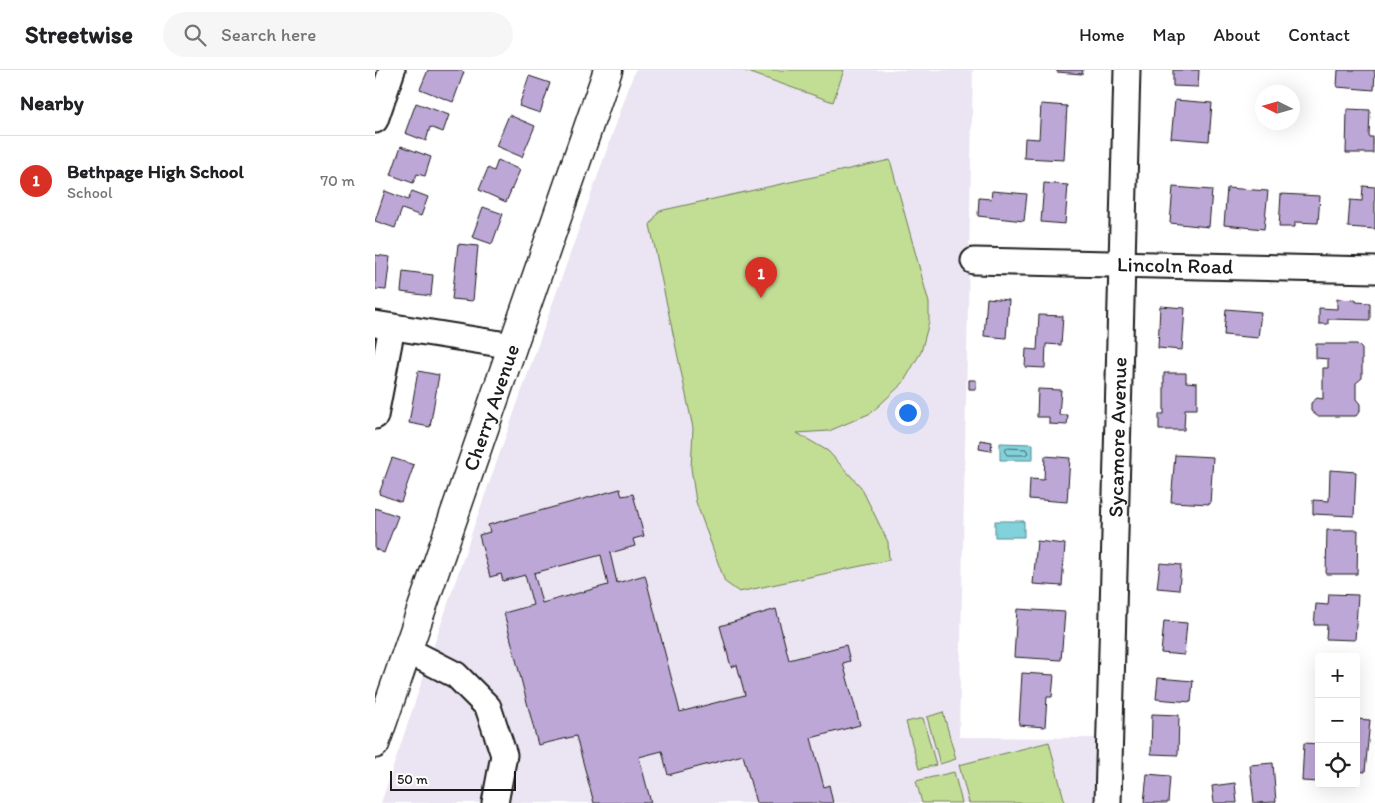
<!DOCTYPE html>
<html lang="en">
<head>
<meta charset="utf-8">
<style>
	:root { --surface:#fff; --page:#f6f6f6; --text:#202124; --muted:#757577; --line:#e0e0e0; --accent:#d93025 }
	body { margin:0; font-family:Itim,sans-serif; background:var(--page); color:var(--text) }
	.controls { position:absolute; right:15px; bottom:15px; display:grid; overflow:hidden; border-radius:5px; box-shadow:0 5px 20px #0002 }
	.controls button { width:45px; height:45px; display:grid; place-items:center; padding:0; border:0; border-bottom:1px solid var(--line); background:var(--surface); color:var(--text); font:25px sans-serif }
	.compass { position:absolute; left:880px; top:15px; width:45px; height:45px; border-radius:50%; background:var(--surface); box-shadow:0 5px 20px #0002; rotate:275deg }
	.scale { position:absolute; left:15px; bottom:12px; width:126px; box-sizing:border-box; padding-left:5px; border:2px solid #1c1c1c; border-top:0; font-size:14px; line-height:18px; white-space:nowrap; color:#1c1c1c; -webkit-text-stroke:4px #fff; paint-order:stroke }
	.you { position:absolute; left:532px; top:342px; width:18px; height:18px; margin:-12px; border:4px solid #fff; border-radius:50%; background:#1a73e8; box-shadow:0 0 0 8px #1a73e833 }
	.badge { display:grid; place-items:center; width:32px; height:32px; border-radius:50%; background:var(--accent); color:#fff; font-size:16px; font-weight:700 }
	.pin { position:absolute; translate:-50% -41px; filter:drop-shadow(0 1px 2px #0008) }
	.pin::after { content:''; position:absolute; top:26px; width:18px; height:15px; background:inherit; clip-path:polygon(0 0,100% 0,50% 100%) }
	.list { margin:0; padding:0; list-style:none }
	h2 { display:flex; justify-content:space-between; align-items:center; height:65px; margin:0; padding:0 20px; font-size:21px }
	h2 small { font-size:16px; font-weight:400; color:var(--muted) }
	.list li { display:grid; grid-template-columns:32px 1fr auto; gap:15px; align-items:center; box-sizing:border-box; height:90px; padding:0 20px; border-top:1px solid var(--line) }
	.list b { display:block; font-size:19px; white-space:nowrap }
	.list p { margin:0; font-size:16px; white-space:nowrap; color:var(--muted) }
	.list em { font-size:16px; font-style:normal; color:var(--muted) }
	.icon { flex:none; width:28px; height:28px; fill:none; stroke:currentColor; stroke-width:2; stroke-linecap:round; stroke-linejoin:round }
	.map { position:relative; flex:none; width:1000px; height:733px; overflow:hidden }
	header { display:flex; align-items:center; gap:30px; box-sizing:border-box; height:70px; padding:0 25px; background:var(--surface); border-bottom:1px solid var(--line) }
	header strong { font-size:24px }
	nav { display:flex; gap:28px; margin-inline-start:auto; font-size:18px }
	.search { width:350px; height:45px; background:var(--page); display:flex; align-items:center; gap:12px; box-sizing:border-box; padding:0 18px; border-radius:28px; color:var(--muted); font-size:19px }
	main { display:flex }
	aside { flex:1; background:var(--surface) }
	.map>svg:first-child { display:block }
</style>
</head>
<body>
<header>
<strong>Streetwise</strong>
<div class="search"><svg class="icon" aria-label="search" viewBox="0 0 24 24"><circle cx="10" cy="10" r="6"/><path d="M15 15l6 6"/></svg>Search here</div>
<nav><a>Home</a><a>Map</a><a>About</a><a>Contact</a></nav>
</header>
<main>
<aside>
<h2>Nearby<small></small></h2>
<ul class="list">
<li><span class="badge">1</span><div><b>Bethpage High School</b><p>School</p></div><em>70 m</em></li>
</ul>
</aside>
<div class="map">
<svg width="1000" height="733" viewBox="0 0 1000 733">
	<rect width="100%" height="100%" fill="#fff"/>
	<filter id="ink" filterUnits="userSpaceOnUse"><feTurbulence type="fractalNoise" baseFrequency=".02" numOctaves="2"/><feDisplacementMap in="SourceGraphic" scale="10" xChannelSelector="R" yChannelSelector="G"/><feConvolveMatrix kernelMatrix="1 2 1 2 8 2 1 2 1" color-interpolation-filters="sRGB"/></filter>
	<g filter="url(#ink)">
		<!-- built -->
		<path fill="#ebe5f3" d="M260 0H598L584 667 720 668V733H6L99 456Z"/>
		<!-- green -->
		<path fill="#c2dd94" stroke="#6f7c58" d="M367 0H469L458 32Z
			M515 90 554 233V252L546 282 528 313 496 343 454 361 422 363 453 381 486 417 513 472 514 490 364 522 350 512 321 432 316 398 318 358 275 155 284 141Z
			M568 642 581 689 565 694 552 647Z
			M548 648 561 695 544 699 531 652Z
			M674 672 690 733H594L584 695Z
			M579 702 587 733H547L541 711Z"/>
		<!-- water -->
		<path fill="#82d2dc" stroke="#59898f" d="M625 373 658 374V390H625Z
			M620 451H649V467H620Z"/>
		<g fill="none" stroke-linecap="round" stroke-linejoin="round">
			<!-- shore -->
			<path stroke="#456569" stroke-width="1" d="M632 378 651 379 653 383 650 385H632L630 382Z"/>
		</g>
		<!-- building -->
		<path fill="#bda7d6" stroke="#1c1c1c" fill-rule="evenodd" d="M53 0H84L89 2 78 32 45 19Z
			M682 0H708L707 4 682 2Z
			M798 0H824L823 17 798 16Z
			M963 0H1000L999 20 962 17Z
			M154 6 175 13 165 43 144 36Z
			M800 30 837 33 834 71 796 68Z
			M41 33 74 45 68 62 55 57 51 71 30 63Z
			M666 34 692 36 689 90 649 88 650 68 664 69Z
			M972 39 995 40 994 67H998V83H971Z
			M134 45 160 56 147 87 121 76Z
			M26 76 56 87 50 106 42 104 38 113 16 105Z
			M123 90 145 100 131 132 104 120 113 98 119 101Z
			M669 113 693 115 690 154 666 152Z
			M988 116 1000 117V159L973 157 975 130 987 131Z
			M798 117 837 120 834 157 795 153Z
			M852 118 893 121 889 159 849 155Z
			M10 121 33 130 37 121 53 127 46 146 27 139 20 158 0 151Z
			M617 121 652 124 649 151 603 146 604 128 616 129Z
			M906 124 945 126 943 153 920 152V157H904Z
			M108 137 128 144 117 174 97 167Z
			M83 174 103 176 98 231 77 229Z
			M0 185 15 187 11 220 0 219Z
			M28 201 58 205 56 226 26 222Z
			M612 228 634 230 631 268 609 266Z
			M962 229 981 230V232L995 233V250L953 249V254H944V238L962 239Z
			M785 236 810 238 807 280 783 278Z
			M851 239 886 242 883 268 849 265Z
			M664 245 688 246 686 275 671 274 670 298 650 297 651 279 662 280Z
			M941 274H982L987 279V308L981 313V329L985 334V341L981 346H942L936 341V333L942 328 948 329V298H953V289L941 288Z
			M43 301 64 305 55 357 34 353Z
			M789 303H811V312L822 313V339H810L809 360H784V344H789Z
			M594 310H601V319H594Z
			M663 319 686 320 684 345H693L692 355 674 354V347H662Z
			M605 370 617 372 616 381 604 379Z
			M800 385 838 387 835 434 796 432Z
			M670 386 695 388 692 432 654 429 655 409 669 410Z
			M17 388 39 395 26 432 4 424Z
			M955 400 981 402 979 446 938 444V430L954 431Z
			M245 419 247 426 258 424 269 466 258 469 260 476 235 483 242 513 270 505 305 642 370 625 362 595 356 597 345 556 401 539 414 590 471 575 475 591 468 593 485 655 436 668 449 717 454 715 458 733H381L368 685 293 705 287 681 264 687 276 733H219L201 666 163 675 129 543 158 535 150 505 128 511 126 504 115 507 104 465 115 462 113 455ZM226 485 233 515 167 533 159 503Z
			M0 438 23 446 9 483 0 479Z
			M952 460H983L982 504H951Z
			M662 471 690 474 687 516 658 514Z
			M785 493 806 495 804 520 782 518Z
			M954 524 983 525 980 570 951 569 952 555H939L941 534 953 535Z
			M642 539 690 542 686 590 639 587Z
			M789 551 812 553 809 585 786 583Z
			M647 603 679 605 677 627H672L670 657 644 655Z
			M783 608 818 611 816 632 781 629Z
			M777 644 804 645 803 685 776 684Z
			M981 649 995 650 990 702 981 701Z
			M929 673 944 674V712L927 711Z
			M898 693 901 732 879 733 875 695Z
			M772 704 795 706 793 733H769Z
			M860 713 862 733H839L837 716Z"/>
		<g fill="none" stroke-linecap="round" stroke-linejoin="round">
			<defs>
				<g id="minor">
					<path d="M0 50 17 0"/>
					<path id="s1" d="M599 191 1000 200"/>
					<path d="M0 254 138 276"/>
					<path d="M0 346 17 257"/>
					<path d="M32 580 81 605 113 637 129 685 120 733"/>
					<path id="s2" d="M733 733 752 0"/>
				</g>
				<g id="major">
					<path id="s3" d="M0 674 233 0"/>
				</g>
			</defs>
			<!-- minor casing -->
			<use href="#minor" stroke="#1c1c1c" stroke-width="29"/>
			<!-- major casing -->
			<use href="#major" stroke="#1c1c1c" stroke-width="31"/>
			<!-- minor -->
			<use href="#minor" stroke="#fff" stroke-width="25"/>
			<!-- major -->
			<use href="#major" stroke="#fff" stroke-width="28"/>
		</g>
	</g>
	<g text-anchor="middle" stroke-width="4" stroke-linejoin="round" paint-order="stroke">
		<!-- street labels -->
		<g font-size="21" fill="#1c1c1c" stroke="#fff">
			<text dy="7" stroke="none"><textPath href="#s1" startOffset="201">Lincoln Road</textPath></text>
			<text dy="7" stroke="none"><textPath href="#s3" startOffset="356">Cherry Avenue</textPath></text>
			<text dy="7" stroke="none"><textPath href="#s2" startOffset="366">Sycamore Avenue</textPath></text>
		</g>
	</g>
</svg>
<div class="controls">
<button>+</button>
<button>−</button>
<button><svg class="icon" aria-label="locate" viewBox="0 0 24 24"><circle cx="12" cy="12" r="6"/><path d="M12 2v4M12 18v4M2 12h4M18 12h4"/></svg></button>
</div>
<svg class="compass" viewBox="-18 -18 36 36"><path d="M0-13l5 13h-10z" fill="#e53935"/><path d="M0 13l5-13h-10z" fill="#757577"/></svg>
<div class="scale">50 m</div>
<div class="you"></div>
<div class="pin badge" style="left:386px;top:228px">1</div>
</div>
</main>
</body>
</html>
